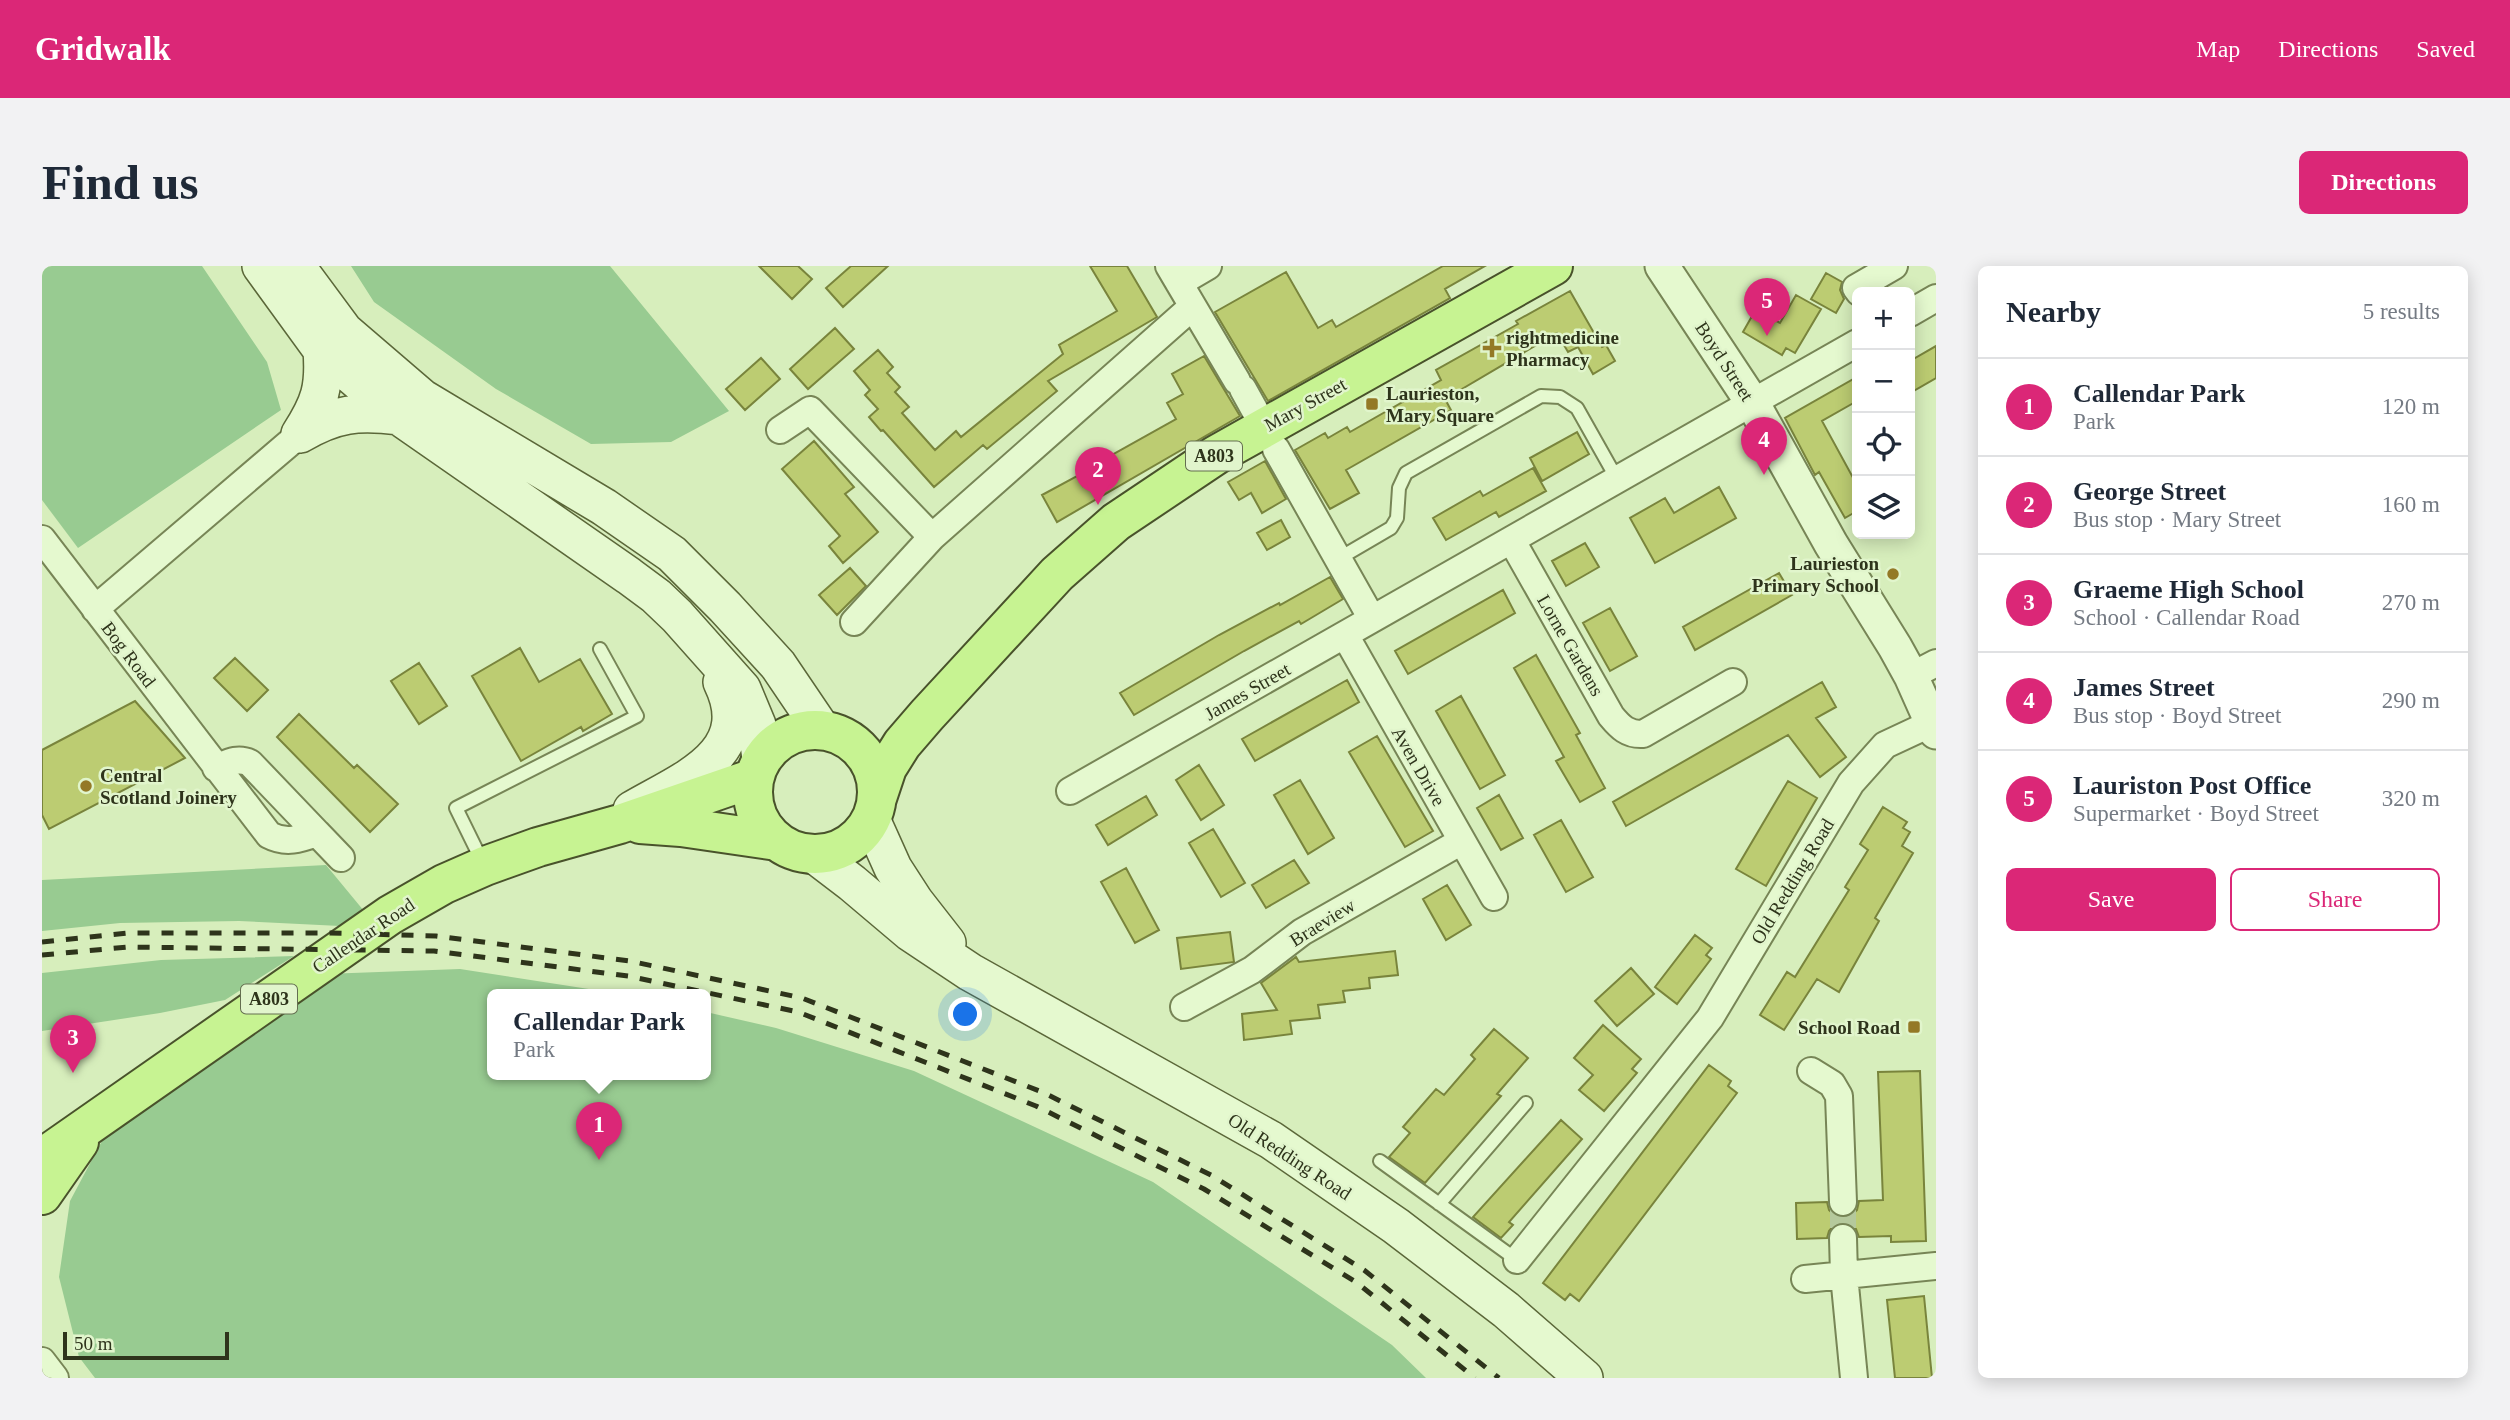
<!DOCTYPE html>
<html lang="en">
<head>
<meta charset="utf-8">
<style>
	:root { --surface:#fff; --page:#f2f2f3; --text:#1f2937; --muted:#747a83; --line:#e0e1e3; --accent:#db2777 }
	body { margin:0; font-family:Georgia,serif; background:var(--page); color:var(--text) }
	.controls { position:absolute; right:21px; top:21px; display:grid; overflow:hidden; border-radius:10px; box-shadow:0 4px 18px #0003 }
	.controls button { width:63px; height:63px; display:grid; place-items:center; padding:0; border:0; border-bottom:2px solid var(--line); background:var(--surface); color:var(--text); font:35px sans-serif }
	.scale { position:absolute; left:21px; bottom:18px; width:166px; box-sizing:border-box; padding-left:7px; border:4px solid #2e341b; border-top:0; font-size:19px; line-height:24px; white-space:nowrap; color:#2e341b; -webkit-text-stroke:5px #e1f5cc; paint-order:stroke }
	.you { position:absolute; left:924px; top:749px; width:24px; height:24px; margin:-18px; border:5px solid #fff; border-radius:50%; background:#1a73e8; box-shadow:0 0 0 10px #1a73e833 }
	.badge { display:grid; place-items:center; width:46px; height:46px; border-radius:50%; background:var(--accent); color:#fff; font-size:23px; font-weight:700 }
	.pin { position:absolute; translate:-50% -58px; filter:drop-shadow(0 2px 4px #0008) }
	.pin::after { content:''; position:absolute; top:37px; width:24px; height:21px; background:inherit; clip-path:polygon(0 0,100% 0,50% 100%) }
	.popup { position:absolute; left:445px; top:723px; width:224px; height:91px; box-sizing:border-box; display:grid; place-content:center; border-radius:10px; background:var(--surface); filter:drop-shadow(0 2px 5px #0005); font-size:23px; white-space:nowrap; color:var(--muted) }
	.popup b { font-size:26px; color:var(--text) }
	.popup::after { content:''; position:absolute; left:50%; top:100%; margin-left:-14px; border:14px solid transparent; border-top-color:var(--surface) }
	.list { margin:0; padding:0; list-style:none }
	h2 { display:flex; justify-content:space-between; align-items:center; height:91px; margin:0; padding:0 28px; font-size:30px }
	h2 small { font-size:23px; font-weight:400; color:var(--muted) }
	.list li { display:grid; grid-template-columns:46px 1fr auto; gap:21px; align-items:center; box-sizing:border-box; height:98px; padding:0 28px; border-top:2px solid var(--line) }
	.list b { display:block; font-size:26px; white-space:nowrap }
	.list p { margin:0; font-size:23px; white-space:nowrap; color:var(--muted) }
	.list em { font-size:23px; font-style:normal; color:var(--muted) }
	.actions { display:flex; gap:14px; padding:21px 28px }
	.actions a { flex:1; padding:16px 0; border:2px solid var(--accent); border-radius:10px; text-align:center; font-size:24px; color:var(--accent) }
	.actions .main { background:var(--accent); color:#fff }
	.icon { flex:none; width:38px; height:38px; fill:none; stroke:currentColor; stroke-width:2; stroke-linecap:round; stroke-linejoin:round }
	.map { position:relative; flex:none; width:1894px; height:1112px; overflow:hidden; border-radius:10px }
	header { display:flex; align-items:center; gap:42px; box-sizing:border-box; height:98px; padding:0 35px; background:var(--accent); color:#fff }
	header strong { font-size:33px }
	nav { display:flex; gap:38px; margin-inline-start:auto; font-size:24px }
	.intro { display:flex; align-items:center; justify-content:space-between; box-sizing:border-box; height:168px; padding:0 42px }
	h1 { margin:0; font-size:49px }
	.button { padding:18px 32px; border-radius:10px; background:var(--accent); color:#fff; font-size:24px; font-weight:700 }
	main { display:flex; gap:42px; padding:0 42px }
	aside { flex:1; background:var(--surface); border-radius:10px; box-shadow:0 4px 18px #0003 }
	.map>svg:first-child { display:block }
</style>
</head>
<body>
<header>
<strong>Gridwalk</strong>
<nav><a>Map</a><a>Directions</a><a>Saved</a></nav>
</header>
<div class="intro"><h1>Find us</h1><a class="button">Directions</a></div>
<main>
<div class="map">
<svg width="1894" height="1112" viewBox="0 0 1894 1112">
	<rect width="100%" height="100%" fill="#d7eebc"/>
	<!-- green -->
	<path fill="#98cb91" d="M0 0H160L225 96 239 144 36 282 0 234Z
		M309 0H568L687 145 629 176 549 178 454 123 332 36Z
		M284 599 322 645 298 660 197 655 78 657 0 665V614Z
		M252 690 183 734 118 747 0 765V707L119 694Z
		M418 703 579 728H450V808H664V746L734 762 872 805 1111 916 1350 1079 1384 1112H53L37 1091 17 1011 28 935 61 873 283 708Z"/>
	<!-- building -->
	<path fill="#bccc72" stroke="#79843c" stroke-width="2" d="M717 0H756L770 13 750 33Z
		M809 0H846L801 41 784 22Z
		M1048 0H1085L1115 51 1006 115 1015 125 945 183 941 179 892 221 841 164 839 165 827 151 836 143 823 129 828 124 812 105 836 84 851 101 845 107 858 121 853 126 867 141 860 147 893 184 914 165 919 171 1021 88 1017 79 1075 45Z
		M1401 0H1443L1403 23 1408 32 1226 135 1173 46 1244 6 1276 62 1290 54 1294 61Z
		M1784 7 1800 16 1798 24 1802 33 1794 47 1769 33Z
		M1528 25 1560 81 1564 79 1573 95 1551 108 1536 81 1526 86 1515 67 1403 133 1409 144 1304 204 1317 227 1288 243 1253 184 1283 167 1286 172 1305 161 1308 166 1399 114 1394 104 1476 58 1474 55Z
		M1754 29 1779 43 1753 87 1744 82 1740 89 1701 66 1714 43 1738 57Z
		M793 62 812 83 766 123 748 103Z
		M1894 80V112L1868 127V95Z
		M1162 90 1198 150 1015 256 1000 229 1035 210 1041 220 1076 200 1070 189 1134 153 1125 137 1141 128 1130 108Z
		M719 92 738 113 703 144 684 123Z
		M1815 111V135L1780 155 1815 219V245L1803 252 1777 206 1773 209 1743 152Z
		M1535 166 1547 188 1500 215 1488 192Z
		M772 175 812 221 803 228 836 266 801 297 787 280 798 270 740 203Z
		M1223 195 1244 233 1220 247 1209 227 1197 234 1186 216Z
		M1491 202 1504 225 1457 251 1454 246 1404 274 1391 252 1438 225 1441 230Z
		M1677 221 1694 252 1613 297 1588 252 1623 232 1632 247Z
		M1239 254 1248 271 1225 284 1215 267Z
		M1543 277 1557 301 1524 320 1510 295Z
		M808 302 824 320 795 349 777 329Z
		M1737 307 1750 329 1653 384 1641 361Z
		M1288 311 1301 333 1259 358 1257 355 1202 385 1092 449 1078 427 1177 369 1237 337 1238 339Z
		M1461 324 1473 347 1366 408 1353 385Z
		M1568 342 1595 390 1568 405 1541 357Z
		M478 382 497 416 538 393 570 448 541 465 539 461 479 495 430 410Z
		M1494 389 1538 467 1534 469 1563 522 1538 536 1514 495 1522 491 1472 402Z
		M193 392 226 424 205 445 172 412Z
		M377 397 405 440 377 458 349 415Z
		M1305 414 1317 436 1213 495 1200 473Z
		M1780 416 1794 441 1774 452 1804 491 1778 511 1746 469 1584 560 1571 536Z
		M1419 430 1463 509 1438 523 1394 445Z
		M93 435 143 492 7 563 0 549V484Z
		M257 448 312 502 315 499 356 538 328 566 235 471Z
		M1335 470 1391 565 1363 581 1307 486Z
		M1157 499 1182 539 1159 554 1134 514Z
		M1258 514 1292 572 1266 588 1232 529Z
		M1746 515 1775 532 1724 620 1694 603Z
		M1457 529 1481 572 1459 584 1435 542Z
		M1104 530 1115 549 1066 579 1054 559Z
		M1841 541 1865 556 1861 562 1868 566 1860 580 1871 587 1833 652 1837 655 1797 726 1775 713 1742 764 1718 749 1745 706 1753 711 1807 624 1803 621 1826 584 1818 578Z
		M1519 554 1551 611 1524 626 1492 569Z
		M1171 563 1203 617 1179 631 1147 577Z
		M1252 594 1267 617 1224 642 1210 619Z
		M1084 602 1117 664 1093 677 1059 616Z
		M1405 619 1429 659 1404 674 1381 633Z
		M1188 666 1192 696 1139 703 1135 672Z
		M1653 669 1670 682 1664 689 1669 693 1635 738 1613 721Z
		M1353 685 1356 709 1327 712 1328 722 1301 725 1303 736 1276 739 1278 752 1248 755 1250 768 1202 774 1200 748 1235 744 1219 717 1254 691 1257 696Z
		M1589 702 1612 728 1575 760 1553 735Z
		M1561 759 1599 793 1590 803 1595 807 1562 845 1537 824 1551 809 1532 792Z
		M1452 763 1486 792 1455 828 1459 830 1383 917 1347 891 1368 867 1361 861 1394 823 1402 829 1433 793 1429 789Z
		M1667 799 1689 815 1686 820 1695 827 1537 1035 1528 1028 1523 1034 1501 1017Z
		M1878 805 1884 975 1849 976V970L1817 971 1814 963 1801 956 1792 959 1787 965 1785 972 1755 973 1754 937 1785 936 1787 944 1793 950 1802 952 1810 949 1815 944 1817 935 1841 934 1836 806Z
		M1519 854 1540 873 1467 956 1471 959 1459 972 1431 951Z
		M1882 1030 1890 1112H1853L1845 1034Z"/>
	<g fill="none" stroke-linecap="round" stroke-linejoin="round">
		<!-- minor-tunnel -->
		<path stroke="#b5c99c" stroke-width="26" stroke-dasharray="26 13" stroke-linecap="butt" d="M1801 936V972"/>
		<defs>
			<path id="service" d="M1296 293 1349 262 1355 252 1357 222 1364 207 1499 130 1518 131 1535 142 1575 213
				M441 597 414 542 595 450 558 383
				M1338 895 1475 994
				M1397 938 1484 837"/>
			<path id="minor" d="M1127 0 1195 115
				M1137 17 1166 0
				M1817 26 1814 22 1852 0
				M1868 47 1894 32
				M1201 123 1222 161
				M738 164 768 144 890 271
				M1234 183 1330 353
				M0 273 227 569C244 578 258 573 275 567L299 592
				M1470 275 1569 450C1578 461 1586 469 1601 468L1691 416
				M53 343 258 168
				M812 356 890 271 1150 41
				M1303 369 1452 631
				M1869 410 1894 397
				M174 502C186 497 195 491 208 497L275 567
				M1028 525 1815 77
				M1142 741 1210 704 1260 666 1420 575
				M1769 805 1790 818 1797 830 1801 936
				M1801 972 1802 1009 1812 1112
				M1475 994 1668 752 1809 517 1843 479 1890 457
				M1763 1013 1894 1000
				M0 1095 13 1112"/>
			<path id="tertiary" d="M1620 0 1710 136 1789 278 1853 381 1869 410 1894 466"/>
			<path id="secondary" d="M219 0 280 84 357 150 587 310 614 330 635 350 700 423 715 459 719 494
				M254 0 302 65 380 132 562 241 630 288 683 341 736 399 780 464
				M258 168C294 147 316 145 357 150
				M258 168C278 137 283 121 280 84
				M590 544C641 514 715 488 680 416
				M829 553 851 602 873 636 905 677
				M772 588 810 617 868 666 928 706 1229 874 1354 960 1464 1044 1542 1112"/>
			<path id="primary" d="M711 526a62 62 0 1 1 124 0a62 62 0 1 1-124 0Z
				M835 532 845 502 860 478 885 449 1015 308 1074 256 1174 189 1511 0
				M598 558 639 561 735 575
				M0 892 348 649 402 618 443 600 496 581 578 558 712 512
				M0 929 37 876"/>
		</defs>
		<!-- service casing -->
		<use href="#service" stroke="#778556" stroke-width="16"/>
		<!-- minor casing -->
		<use href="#minor" stroke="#778556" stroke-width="30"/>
		<!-- tertiary casing -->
		<use href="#tertiary" stroke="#778556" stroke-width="37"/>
		<!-- secondary casing -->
		<use href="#secondary" stroke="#5b6739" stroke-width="40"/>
		<!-- primary casing -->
		<use href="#primary" stroke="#49522b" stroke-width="42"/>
		<!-- service -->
		<use href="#service" stroke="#e5f9cf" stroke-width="12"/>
		<!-- minor -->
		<use href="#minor" stroke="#e5f9cf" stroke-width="26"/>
		<!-- tertiary -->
		<use href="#tertiary" stroke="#e5f9cf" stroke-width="33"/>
		<!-- secondary -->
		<use href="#secondary" stroke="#e5f9cf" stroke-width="37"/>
		<!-- primary -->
		<use href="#primary" stroke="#c7f392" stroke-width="38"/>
		<!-- rail -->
		<path stroke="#2e341b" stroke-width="5" stroke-dasharray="12 12" stroke-linecap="butt" d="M0 676 86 667H287L394 670 588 695 760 732 1000 826 1169 909 1322 1004 1457 1112
			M0 689 86 681 392 685 586 710 756 746 994 840 1162 923 1314 1016 1433 1112"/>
	</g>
	<!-- markers -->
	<g fill="#947926" stroke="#e1f5cc" stroke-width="2.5">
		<path d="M1446.5 71.5h7v7h7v7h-7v7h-7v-7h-7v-7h7z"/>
		<rect x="1323" y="131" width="14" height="14" rx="3.5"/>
		<circle cx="1851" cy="308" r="7"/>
		<circle cx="44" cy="520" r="7"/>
		<rect x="1865" y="754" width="14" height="14" rx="3.5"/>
	</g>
	<g text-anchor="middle" stroke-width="5" stroke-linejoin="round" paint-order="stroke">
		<!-- shield labels -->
		<g fill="#e1f5cc" stroke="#646e50" stroke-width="2">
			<rect x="1144" y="175.5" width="56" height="29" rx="5"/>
			<rect x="199" y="718.5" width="56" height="29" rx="5"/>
		</g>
		<g font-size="18" font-weight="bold" fill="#2e341b">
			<text x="1172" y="196">A803</text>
			<text x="227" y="739">A803</text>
		</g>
		<!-- poi labels -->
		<g font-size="19" font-weight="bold" fill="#2e341b" stroke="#e1f5cc" text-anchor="start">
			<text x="1464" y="78">rightmedicine<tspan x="1464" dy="22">Pharmacy</tspan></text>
			<text x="1344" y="134">Laurieston,<tspan x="1344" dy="22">Mary Square</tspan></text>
			<text x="1837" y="304" text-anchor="end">Laurieston<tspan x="1837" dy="22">Primary School</tspan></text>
			<text x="58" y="516">Central<tspan x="58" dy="22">Scotland Joinery</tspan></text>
			<text x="1858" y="768" text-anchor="end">School Road</text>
		</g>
		<!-- street labels -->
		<g font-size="19" fill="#2e341b" stroke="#e1f5cc">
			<text transform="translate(1683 95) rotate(57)" y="7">Boyd Street</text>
			<text transform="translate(1263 138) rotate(-29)" y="7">Mary Street</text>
			<text transform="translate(1529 379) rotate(60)" y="7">Lorne Gardens</text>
			<text transform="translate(87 388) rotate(53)" y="7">Bog Road</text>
			<text transform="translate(1205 425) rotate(-30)" y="7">James Street</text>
			<text transform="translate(1377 500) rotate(60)" y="7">Aven Drive</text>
			<text transform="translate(1750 615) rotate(-59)" y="7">Old Redding Road</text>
			<text transform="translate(1280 656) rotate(-32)" y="7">Braeview</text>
			<text transform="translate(321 669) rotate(-34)" y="7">Callendar Road</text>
			<text transform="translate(1248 890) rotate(33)" y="7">Old Redding Road</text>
		</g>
	</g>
</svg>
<div class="controls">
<button>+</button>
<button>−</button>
<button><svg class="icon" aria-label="locate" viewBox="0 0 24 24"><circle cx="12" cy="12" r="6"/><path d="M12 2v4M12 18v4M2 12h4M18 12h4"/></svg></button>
<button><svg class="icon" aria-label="layers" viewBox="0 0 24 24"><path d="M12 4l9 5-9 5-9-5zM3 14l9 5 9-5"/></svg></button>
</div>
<div class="scale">50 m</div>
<div class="you"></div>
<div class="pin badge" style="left:557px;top:894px">1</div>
<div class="popup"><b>Callendar Park</b>Park</div>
<div class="pin badge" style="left:1056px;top:239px">2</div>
<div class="pin badge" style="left:31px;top:807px">3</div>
<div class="pin badge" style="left:1722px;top:209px">4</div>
<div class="pin badge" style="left:1725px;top:70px">5</div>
</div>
<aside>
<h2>Nearby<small>5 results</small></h2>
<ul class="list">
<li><span class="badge">1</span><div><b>Callendar Park</b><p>Park</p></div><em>120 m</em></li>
<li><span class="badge">2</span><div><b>George Street</b><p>Bus stop · Mary Street</p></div><em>160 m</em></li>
<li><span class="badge">3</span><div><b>Graeme High School</b><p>School · Callendar Road</p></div><em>270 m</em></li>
<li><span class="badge">4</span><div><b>James Street</b><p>Bus stop · Boyd Street</p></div><em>290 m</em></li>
<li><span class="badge">5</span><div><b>Lauriston Post Office</b><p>Supermarket · Boyd Street</p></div><em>320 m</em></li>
</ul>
<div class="actions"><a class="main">Save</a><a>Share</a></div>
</aside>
</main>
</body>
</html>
